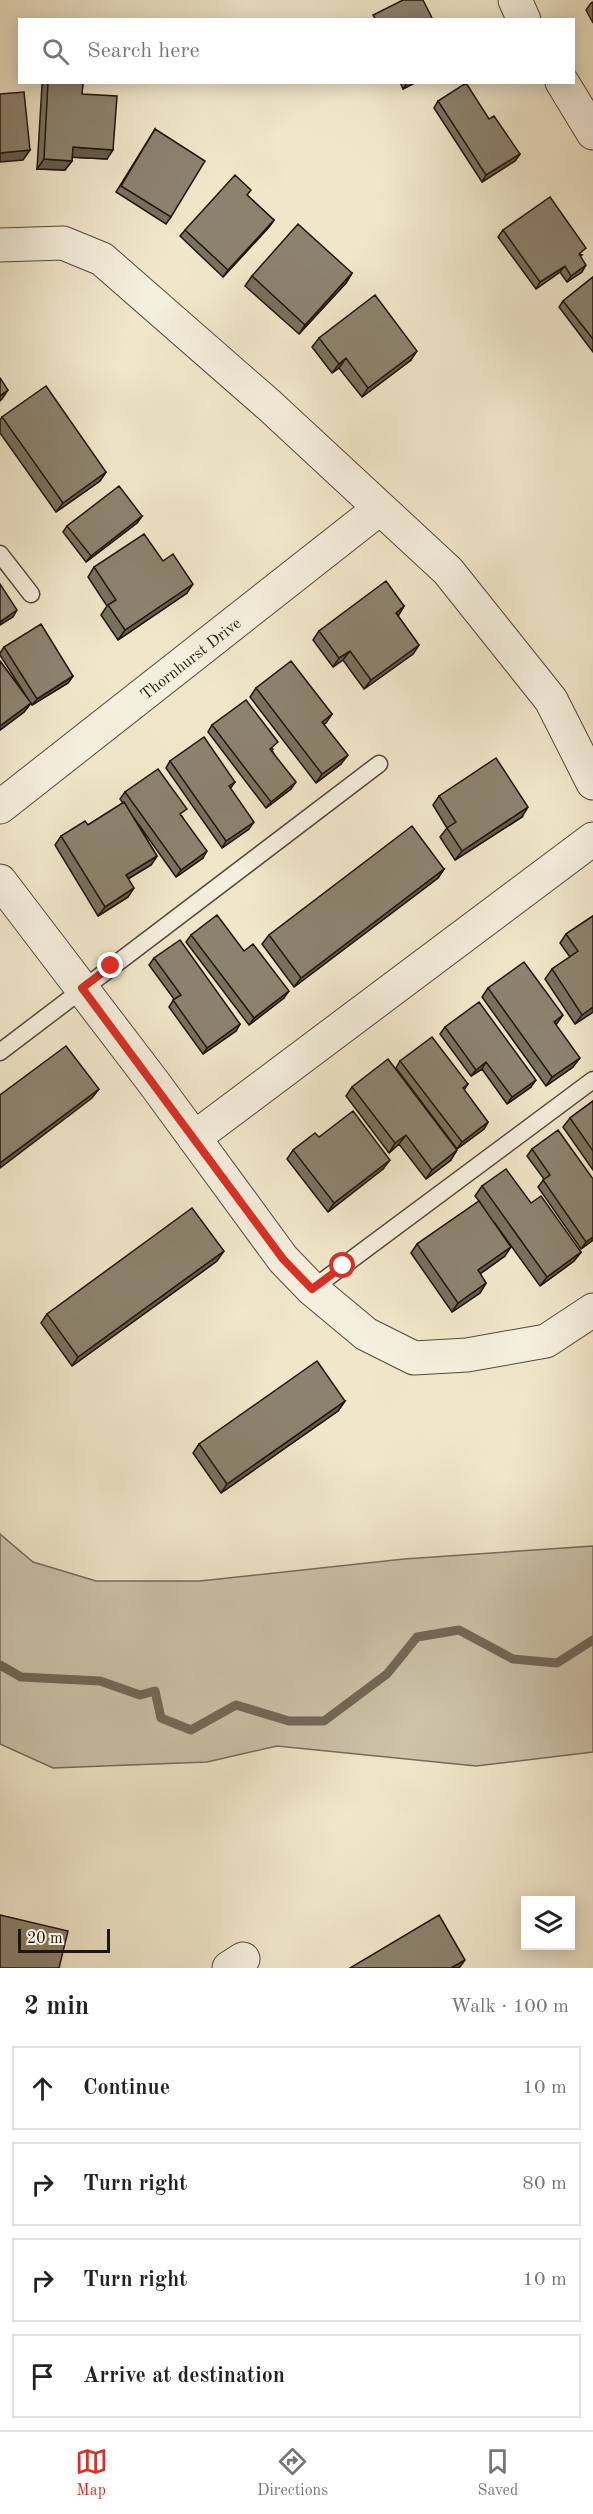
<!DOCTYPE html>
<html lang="en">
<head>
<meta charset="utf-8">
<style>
	:root { --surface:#fff; --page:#f6f6f6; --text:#222; --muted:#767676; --line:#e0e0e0; --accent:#d93025 }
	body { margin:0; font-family:"Old Standard TT",serif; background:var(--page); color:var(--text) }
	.controls { position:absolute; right:18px; bottom:18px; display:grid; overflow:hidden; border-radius:0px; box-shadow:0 3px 15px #0003 }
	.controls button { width:54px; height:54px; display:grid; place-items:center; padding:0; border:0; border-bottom:2px solid var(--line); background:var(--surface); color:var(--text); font:30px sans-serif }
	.scale { position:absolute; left:18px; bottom:15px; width:92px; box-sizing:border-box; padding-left:6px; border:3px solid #1f160d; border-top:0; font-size:16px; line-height:21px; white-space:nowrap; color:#1f160d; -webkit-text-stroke:4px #f5efdd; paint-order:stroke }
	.stop { position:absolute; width:18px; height:18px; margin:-14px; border:4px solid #d93025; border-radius:50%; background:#fff }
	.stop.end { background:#d93025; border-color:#fff; box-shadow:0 2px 6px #0008 }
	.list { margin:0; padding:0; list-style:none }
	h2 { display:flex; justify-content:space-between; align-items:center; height:78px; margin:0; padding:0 24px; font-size:26px }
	h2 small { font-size:20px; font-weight:400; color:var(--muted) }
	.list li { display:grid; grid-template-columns:39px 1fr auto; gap:18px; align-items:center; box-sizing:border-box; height:84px; margin:0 12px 12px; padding:0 12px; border:2px solid var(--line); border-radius:0px }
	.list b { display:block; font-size:22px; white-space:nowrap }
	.list em { font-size:20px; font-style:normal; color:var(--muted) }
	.icon { flex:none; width:33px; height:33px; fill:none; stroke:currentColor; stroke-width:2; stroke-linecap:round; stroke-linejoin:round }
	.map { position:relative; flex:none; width:593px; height:1968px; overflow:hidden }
	.search { position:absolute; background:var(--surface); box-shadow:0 3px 15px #0003; left:18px; right:18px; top:18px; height:66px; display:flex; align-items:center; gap:15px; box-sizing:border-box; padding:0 21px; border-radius:0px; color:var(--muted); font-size:22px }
	.sheet { height:462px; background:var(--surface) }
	nav { display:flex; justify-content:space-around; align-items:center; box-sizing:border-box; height:84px; border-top:2px solid var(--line); background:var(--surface); font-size:16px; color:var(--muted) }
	nav a { display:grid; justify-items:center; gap:3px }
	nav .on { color:var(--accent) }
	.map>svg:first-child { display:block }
</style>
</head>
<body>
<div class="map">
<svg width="593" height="1968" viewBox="0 0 593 1968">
	<rect width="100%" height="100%" fill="#f0e7ca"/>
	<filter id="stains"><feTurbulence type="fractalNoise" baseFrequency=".00333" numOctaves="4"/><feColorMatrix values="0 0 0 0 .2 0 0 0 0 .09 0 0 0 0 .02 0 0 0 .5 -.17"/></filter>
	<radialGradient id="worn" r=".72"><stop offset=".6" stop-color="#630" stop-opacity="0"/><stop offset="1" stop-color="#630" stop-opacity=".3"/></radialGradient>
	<!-- green -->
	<path fill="#ccc3aa" stroke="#766c5c" stroke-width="1.5" d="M0 1534 33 1562 96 1581H200L404 1559 593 1546V1752L476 1766 277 1746 207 1762 53 1768 0 1744Z"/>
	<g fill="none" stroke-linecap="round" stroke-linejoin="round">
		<!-- stream -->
		<path stroke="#726958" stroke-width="9" d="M0 1665 21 1677 100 1681 140 1695 155 1691 161 1718 191 1730 236 1705 289 1721H324L387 1674 417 1637 459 1630 513 1659 557 1663 593 1640"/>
		<defs>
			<path id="service" d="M0 554 31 594
				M0 1052 379 764
				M312 1289 593 1080"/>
			<path id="minor" d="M515 0 524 20
				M562 82 593 133
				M0 245 63 243 102 259 269 405 448 571 551 700 593 783
				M0 807 379 509
				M0 881 154 1083 283 1259 312 1289 366 1334 414 1358 467 1355 546 1341 593 1310
				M194 1138 593 839
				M229 1968 243 1959"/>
		</defs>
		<!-- service casing -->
		<use href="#service" stroke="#534a3c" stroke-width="19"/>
		<!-- minor casing -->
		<use href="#minor" stroke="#534a3c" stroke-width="35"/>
		<!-- service -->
		<use href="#service" stroke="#f5efdd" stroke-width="16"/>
		<!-- minor -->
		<use href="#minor" stroke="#f5efdd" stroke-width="33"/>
	</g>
	<!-- wall -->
	<path fill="#78715f" stroke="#1f160d" stroke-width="1.5" d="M593 2V23L586 10 591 3Z
		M44 82H83L82 94 107 159 72 157V161L65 170 37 169 42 85Z
		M400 82H416L403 89Z
		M438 101 489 119 520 154 515 161 482 182 434 108Z
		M155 129 171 217 166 224 116 192Z
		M247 195 274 220 269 227 223 277 180 236 185 230Z
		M503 230 582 255 580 256 582 272 567 282 560 272 536 289 498 237Z
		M352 273 346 283 299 334 245 286 252 276Z
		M593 277V352L559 307 563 301Z
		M319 338 411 360 362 397 339 368 332 373 312 347Z
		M2 417 106 472 100 481 56 512 0 433V420Z
		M142 516 137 523 86 562 63 532 67 526Z
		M163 561 187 593 118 640 101 615 107 606 88 577 94 567Z
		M404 606 398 616 419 645 413 654 364 689 343 660 333 667 313 640 319 631Z
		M4 647 73 676 68 683 32 705 31 703 24 712 0 730V661L28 699 0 655V653Z
		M256 688 332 714 324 724 341 764 316 783 250 697Z
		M212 725 273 749 272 750 291 789 266 808 208 732Z
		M170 761 235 782 230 789 249 829 222 848 166 768Z
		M125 792 182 816 203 858 176 877 134 818 157 856 151 865 128 879V897L98 916 55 845 61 836 88 825 123 803 120 799Z
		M439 796 522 817 455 860 440 837 447 828 433 805Z
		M444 869 438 878 294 987 262 944 269 935Z
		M593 916V1012L575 1024 545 979 552 969 570 957 560 943 566 934Z
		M191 935 244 951 284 998 249 1025 186 942Z
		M154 958 240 1024 236 1031 203 1054 169 1007 174 999 149 965Z
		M488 988 556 1025 573 1067 546 1086 482 997Z
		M445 1027 531 1087 507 1104 482 1069 471 1076 440 1034Z
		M400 1061 468 1084 464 1090 488 1122 484 1129 457 1149 396 1068Z
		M352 1087 451 1160 426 1179 399 1144 389 1153 346 1096Z
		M593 1101V1170L563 1127 570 1118Z
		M532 1149 593 1179V1240L581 1249 538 1187 544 1179 527 1156Z
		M293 1150 383 1169 328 1212 287 1159Z
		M482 1186 531 1203 581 1252 574 1261 540 1286 494 1222 505 1256 480 1274 486 1283 480 1293 452 1312 411 1253 417 1244 479 1201 475 1196Z
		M217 1261 72 1366 41 1323 47 1314Z
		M345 1401 338 1411 221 1493 193 1453 199 1444Z"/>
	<!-- shaded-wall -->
	<path fill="#625c4e" stroke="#1f160d" stroke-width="1.5" d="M408 82H416L403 89Z
		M73 147 113 150 107 159 66 157Z
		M30 150 23 160 0 162V153Z
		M520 154 515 161 482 182 486 175Z
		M44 159 72 161 65 170 37 169Z
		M274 220 269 227 223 277 228 270Z
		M586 265 582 272 567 282 571 276Z
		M565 266 560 272 536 289 540 282Z
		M352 273 346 283 299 334 305 325Z
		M417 351 411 360 362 397 368 388Z
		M346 358 339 368 332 373 339 364Z
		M8 390 2 399 0 401V396Z
		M106 472 100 481 56 512 63 503Z
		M142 516 137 523 86 562 91 556Z
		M193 584 187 593 118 640 125 630Z
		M404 606 398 616 396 613Z
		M17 610 13 617 0 625V622Z
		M419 645 413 654 364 689 371 680Z
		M350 651 343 660 333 667 339 658Z
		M73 676 68 683 32 705 37 699Z
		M31 703 24 712 0 730V726Z
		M332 714 326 723 315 731 322 722Z
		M348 755 341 764 316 783 322 774Z
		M296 782 291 789 266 808 271 802Z
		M528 807 522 817 455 860 462 851Z
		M254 822 249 829 222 848 226 841Z
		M207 851 203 858 176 877 181 870Z
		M157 856 151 865 119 884 126 875Z
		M444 869 438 878 294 987 301 978Z
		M134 888 128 897 98 916 105 907Z
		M289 991 284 998 249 1025 254 1018Z
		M593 1007V1012L575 1024 582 1015Z
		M563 1015 556 1025 547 1031 554 1022Z
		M240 1024 236 1031 203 1054 207 1048Z
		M580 1058 573 1067 546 1086 552 1077Z
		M486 1062 482 1069 471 1076 476 1070Z
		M536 1080 531 1087 507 1104 512 1097Z
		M99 1089 92 1098 0 1168V1163Z
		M488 1122 484 1129 457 1149 462 1142Z
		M406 1135 399 1144 389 1153 395 1143Z
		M457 1150 451 1160 426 1179 432 1170Z
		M390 1160 383 1169 328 1212 334 1203Z
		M593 1237V1240L581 1249 586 1242Z
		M511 1247 505 1256 471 1280 478 1270Z
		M224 1251 217 1261 72 1366 78 1357Z
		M581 1252 574 1261 540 1286 547 1277Z
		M486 1283 480 1293 452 1312 458 1303Z
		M345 1401 338 1411 221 1493 227 1484Z
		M465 1960 460 1967 458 1968H451Z"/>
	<!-- building -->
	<path fill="#8c836f" stroke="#1f160d" stroke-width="1.5" d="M403 0H423L433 20H376L373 15Z
		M48 82H83L82 94 117 96 113 150 73 147 72 161 44 159Z
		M466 83 489 119 494 116 520 154 486 175 438 101Z
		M24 92 30 150 0 153V94Z
		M155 129 205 161 171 217 121 186Z
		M235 175 251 190 247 195 274 220 228 270 185 230Z
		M550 197 586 248 579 254 586 265 571 276 565 266 540 282 503 230Z
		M298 224 352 273 305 325 252 276Z
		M593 277V339L563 301Z
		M375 295 417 351 368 388 346 358 339 364 319 338Z
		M0 378 8 390 0 396Z
		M46 386 106 472 63 503 2 417Z
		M119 486 142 516 91 556 67 526Z
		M144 534 163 561 173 554 193 584 125 630 108 605 116 600 94 567Z
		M386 581 404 606 396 613 419 645 371 680 350 651 339 658 319 631Z
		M0 584 17 610 0 622Z
		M41 624 73 676 37 699 4 647Z
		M0 661 31 703 0 726Z
		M291 661 332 714 322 722 348 755 322 774 256 688Z
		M246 700 278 742 270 749 296 782 271 802 212 725Z
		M204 737 235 782 229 786 254 822 226 841 170 761Z
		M496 758 528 807 462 851 447 828 456 822 439 796Z
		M158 769 187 809 180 814 207 851 181 870 125 792Z
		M124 802 157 856 126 875 134 888 105 907 61 836 85 821 88 825Z
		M412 826 444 869 301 978 269 935Z
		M217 915 244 951 253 944 289 991 254 1018 191 935Z
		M593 916V1007L582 1015 552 969 578 951 566 934Z
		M180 940 240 1024 207 1048 173 1000 181 995 154 958Z
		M524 962 563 1015 554 1022 580 1058 552 1077 488 988Z
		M479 1002 536 1080 512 1097 486 1062 476 1070 445 1027Z
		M432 1037 468 1084 463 1088 488 1122 462 1142 400 1061Z
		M66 1046 99 1089 0 1163V1095Z
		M388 1059 457 1150 432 1170 406 1135 395 1143 352 1087Z
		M593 1101V1151L570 1118Z
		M353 1111 390 1160 334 1203 293 1150 315 1133 319 1137Z
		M558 1130 593 1179V1237L586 1242 543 1180 550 1175 532 1149Z
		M506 1169 531 1203 541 1196 581 1252 547 1277 482 1186Z
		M479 1201 511 1247 478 1270 486 1283 458 1303 417 1244Z
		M192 1208 224 1251 78 1357 47 1314Z
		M317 1361 345 1401 227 1484 199 1444Z
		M0 1915 68 1931 59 1968H0Z
		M439 1915 465 1960 451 1968H350Z"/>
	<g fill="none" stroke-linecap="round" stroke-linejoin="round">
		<!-- route -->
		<path stroke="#d93025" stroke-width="8" d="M111 966 82 988 283 1259 312 1289 343 1266"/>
	</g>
	<g text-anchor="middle" stroke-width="6" stroke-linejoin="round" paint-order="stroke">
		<!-- street labels -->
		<g font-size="16" fill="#1f160d" stroke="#f5efdd">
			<text transform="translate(190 658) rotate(-38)" y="6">Thornhurst Drive</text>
		</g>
	</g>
	<rect width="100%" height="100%" filter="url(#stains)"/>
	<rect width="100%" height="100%" fill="url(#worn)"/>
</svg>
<div class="controls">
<button><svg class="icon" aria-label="layers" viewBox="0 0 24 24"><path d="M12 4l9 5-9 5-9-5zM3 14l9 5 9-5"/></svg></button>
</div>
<div class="scale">20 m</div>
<div class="stop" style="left:343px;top:1266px"></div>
<div class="stop end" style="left:111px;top:966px"></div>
<div class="search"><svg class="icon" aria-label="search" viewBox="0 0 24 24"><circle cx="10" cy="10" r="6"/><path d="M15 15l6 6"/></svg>Search here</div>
</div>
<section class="sheet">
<h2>2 min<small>Walk · 100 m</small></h2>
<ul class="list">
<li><svg class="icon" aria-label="ahead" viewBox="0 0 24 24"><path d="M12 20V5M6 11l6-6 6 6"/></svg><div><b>Continue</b></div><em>10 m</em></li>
<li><svg class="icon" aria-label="right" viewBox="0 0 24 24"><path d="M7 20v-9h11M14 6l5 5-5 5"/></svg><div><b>Turn right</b></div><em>80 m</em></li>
<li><svg class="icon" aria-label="right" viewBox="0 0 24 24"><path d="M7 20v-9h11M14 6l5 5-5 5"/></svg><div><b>Turn right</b></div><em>10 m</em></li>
<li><svg class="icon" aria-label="arrive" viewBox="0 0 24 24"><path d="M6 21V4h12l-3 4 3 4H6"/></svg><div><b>Arrive at destination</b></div></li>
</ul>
</section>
<nav>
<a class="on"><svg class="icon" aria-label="map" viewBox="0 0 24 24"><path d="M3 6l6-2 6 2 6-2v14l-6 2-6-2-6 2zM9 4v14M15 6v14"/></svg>Map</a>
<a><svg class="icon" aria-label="directions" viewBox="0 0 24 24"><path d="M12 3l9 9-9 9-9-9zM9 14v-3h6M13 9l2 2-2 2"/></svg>Directions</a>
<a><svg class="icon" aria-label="saved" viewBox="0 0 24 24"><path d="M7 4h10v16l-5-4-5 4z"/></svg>Saved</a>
</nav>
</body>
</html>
